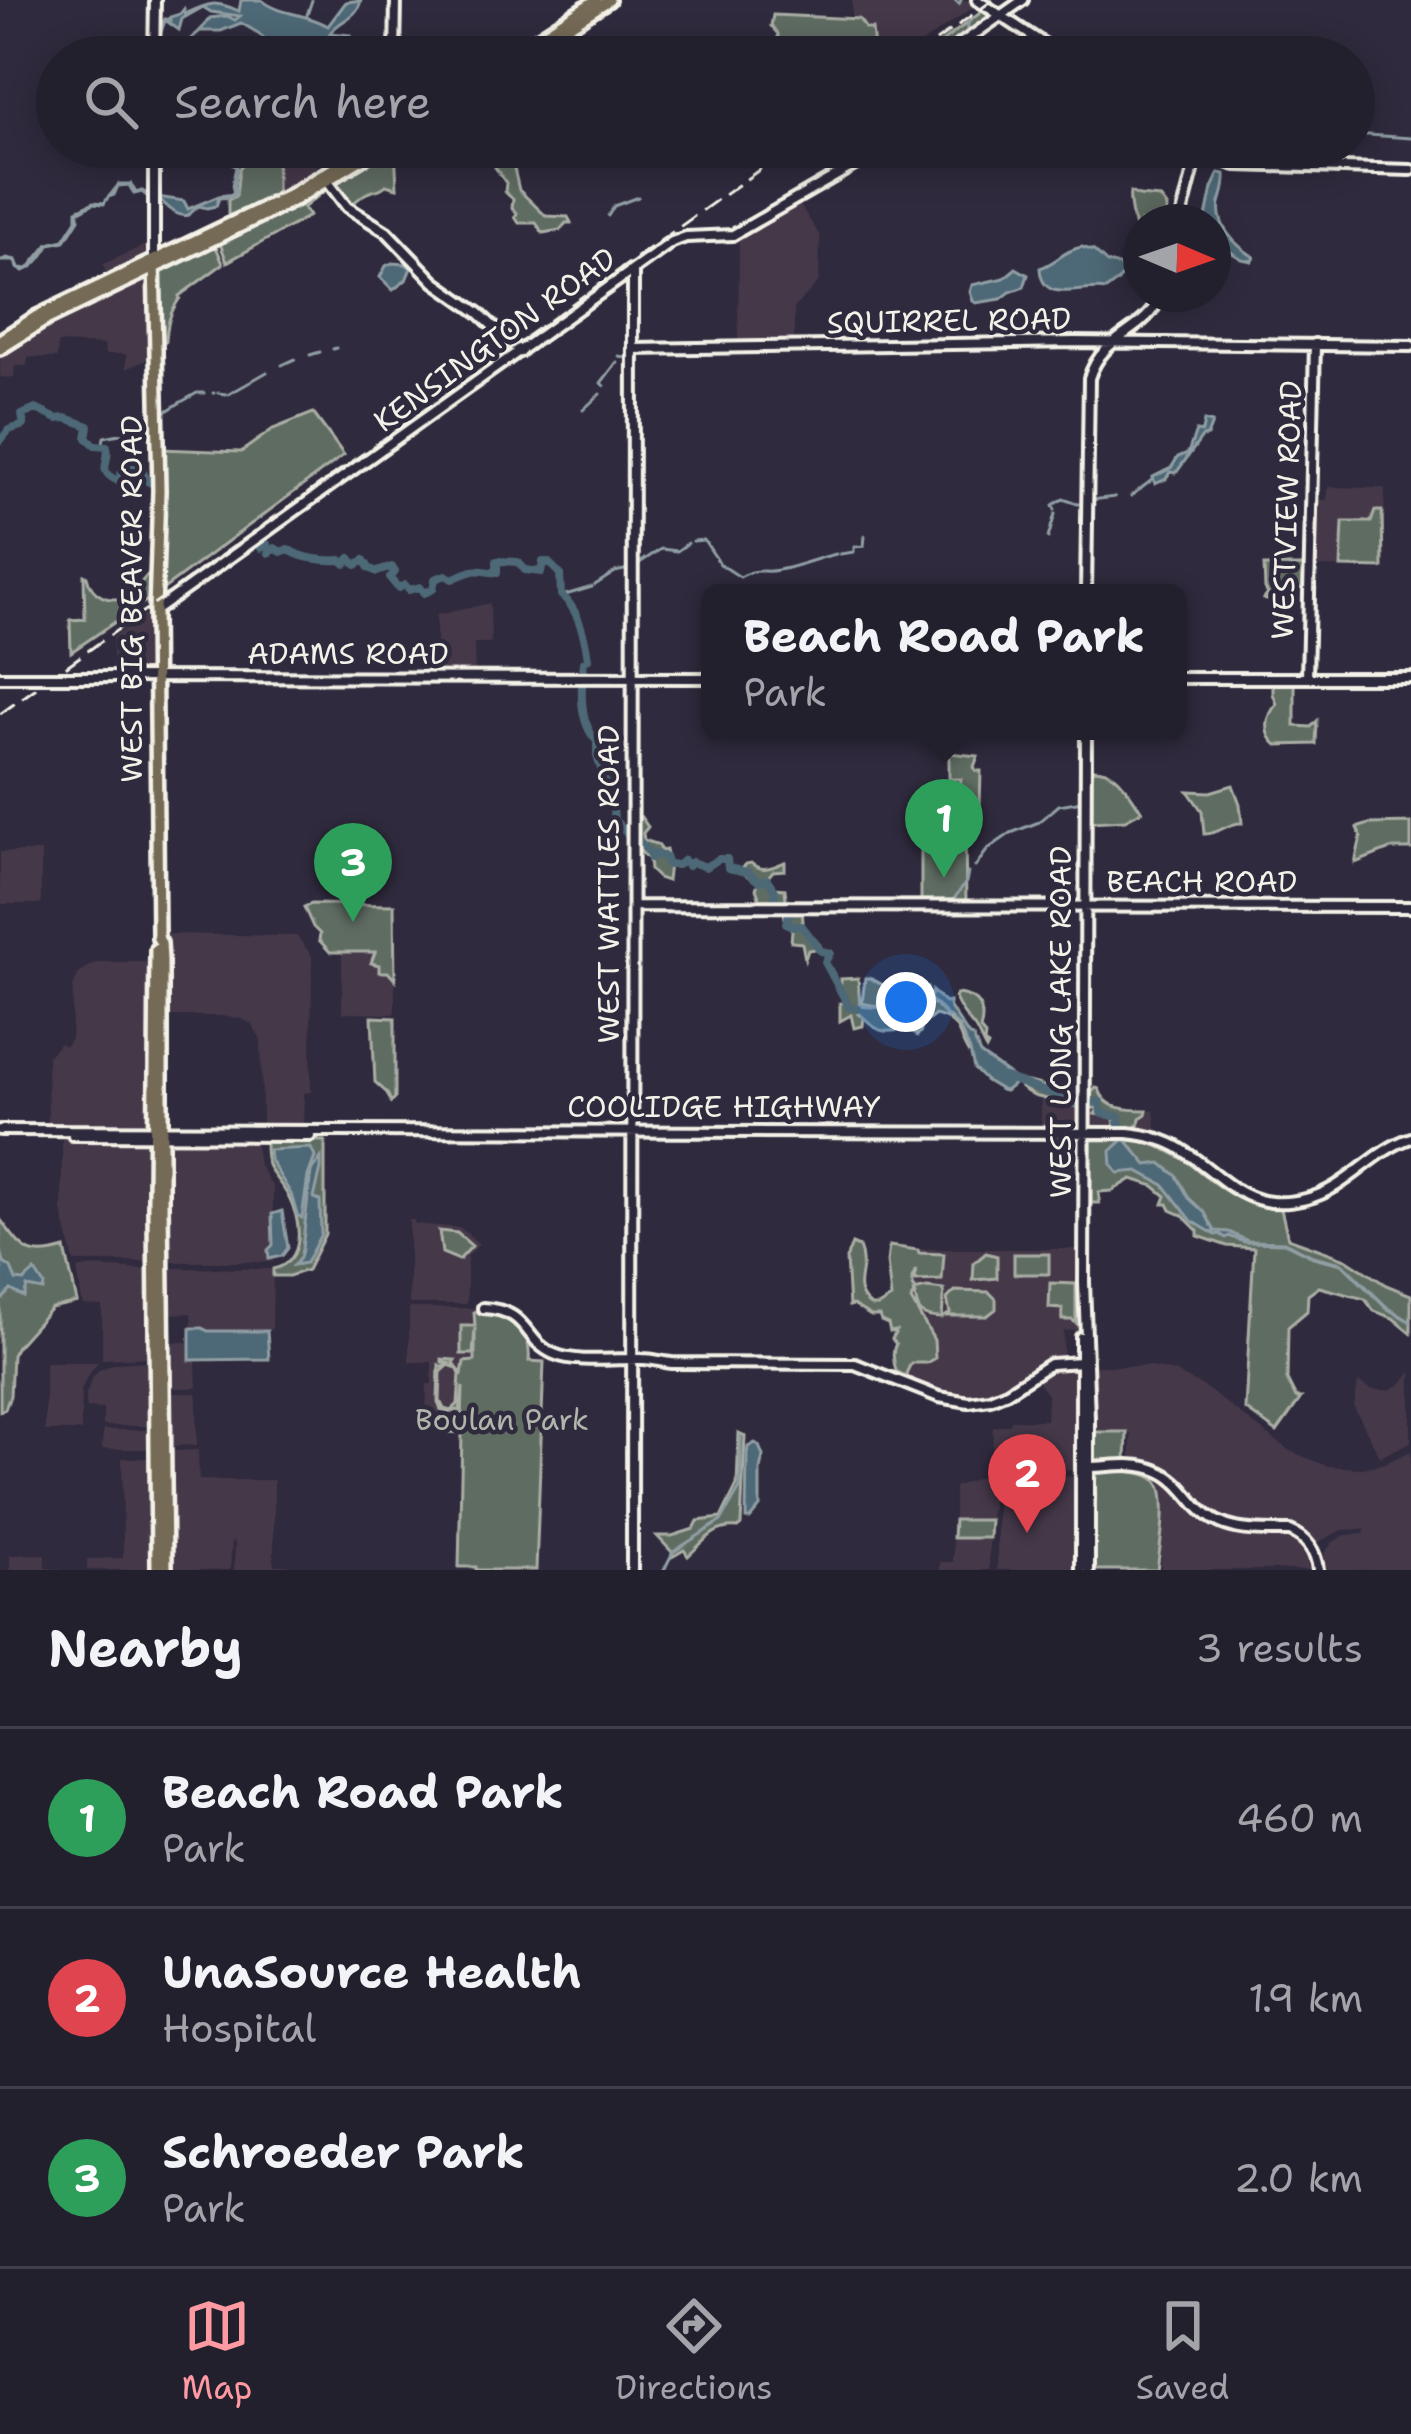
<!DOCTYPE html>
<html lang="en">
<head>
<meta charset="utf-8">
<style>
	:root { --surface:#23202e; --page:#2f2d3a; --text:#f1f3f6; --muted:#a3a3aa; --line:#403e4a; --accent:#ff9aa2 }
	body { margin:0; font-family:"Shantell Sans",sans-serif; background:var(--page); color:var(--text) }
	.compass { position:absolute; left:1123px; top:204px; width:108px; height:108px; border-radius:50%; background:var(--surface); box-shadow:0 6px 30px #0003; rotate:92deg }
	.you { position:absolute; left:906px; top:1002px; width:42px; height:42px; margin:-30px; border:9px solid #fff; border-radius:50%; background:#1a73e8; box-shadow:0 0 0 18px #1a73e833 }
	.badge { display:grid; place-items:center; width:78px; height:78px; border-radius:50%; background:var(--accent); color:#fff; font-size:39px; font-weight:700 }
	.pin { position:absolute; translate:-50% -99px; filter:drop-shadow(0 3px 6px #0008) }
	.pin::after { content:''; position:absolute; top:63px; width:42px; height:36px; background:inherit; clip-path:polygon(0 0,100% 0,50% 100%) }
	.popup { position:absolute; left:701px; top:584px; width:486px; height:156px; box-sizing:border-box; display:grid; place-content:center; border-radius:18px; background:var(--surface); filter:drop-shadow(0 3px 9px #0005); font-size:39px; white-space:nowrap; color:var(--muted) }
	.popup b { font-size:45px; color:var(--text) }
	.popup::after { content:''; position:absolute; left:50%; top:100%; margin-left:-24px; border:24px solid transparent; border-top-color:var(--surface) }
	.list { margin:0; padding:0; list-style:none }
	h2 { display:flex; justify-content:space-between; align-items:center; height:156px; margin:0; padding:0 48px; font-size:51px }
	h2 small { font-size:39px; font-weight:400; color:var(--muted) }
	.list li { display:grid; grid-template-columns:78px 1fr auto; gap:36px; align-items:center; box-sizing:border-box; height:180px; padding:0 48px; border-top:3px solid var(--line) }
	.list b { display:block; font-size:45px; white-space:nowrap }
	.list p { margin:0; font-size:39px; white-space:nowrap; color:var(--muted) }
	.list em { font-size:39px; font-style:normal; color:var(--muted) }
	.icon { flex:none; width:66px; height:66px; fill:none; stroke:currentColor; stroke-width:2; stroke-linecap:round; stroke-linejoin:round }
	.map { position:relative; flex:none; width:1411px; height:1570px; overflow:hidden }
	.search { position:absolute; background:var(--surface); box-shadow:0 6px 30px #0003; left:36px; right:36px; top:36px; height:132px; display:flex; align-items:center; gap:30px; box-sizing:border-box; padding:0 42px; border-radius:66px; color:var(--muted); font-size:45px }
	.sheet { height:696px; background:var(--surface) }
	nav { display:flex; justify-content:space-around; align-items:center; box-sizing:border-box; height:168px; border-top:3px solid var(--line); background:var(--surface); font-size:33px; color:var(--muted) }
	nav a { display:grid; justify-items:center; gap:6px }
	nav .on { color:var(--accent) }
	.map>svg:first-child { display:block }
</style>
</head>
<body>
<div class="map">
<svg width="1411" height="1570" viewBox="0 0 1411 1570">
	<rect width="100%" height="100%" fill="#2f2a3d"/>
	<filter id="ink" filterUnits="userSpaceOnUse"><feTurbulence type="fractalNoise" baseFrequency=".00833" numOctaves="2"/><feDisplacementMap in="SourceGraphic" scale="24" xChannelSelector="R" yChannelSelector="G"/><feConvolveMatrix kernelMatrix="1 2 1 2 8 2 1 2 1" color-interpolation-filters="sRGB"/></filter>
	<g filter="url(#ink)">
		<!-- built -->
		<path fill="#443949" d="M852 0H974L978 4 902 57H852Z
			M287 147H305L321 174 277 197V153Z
			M798 202 820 236 819 281 794 308V347L738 348 739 236Z
			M152 242 150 259 107 277 103 264Z
			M150 275 153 357 126 369V354H105L104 345 58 343 57 358 28 357 27 366H15L14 378 0 377V352L32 330Z
			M1328 487 1385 488 1383 568 1313 567 1314 500H1327Z
			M490 603 491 643H474L475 676H436V615Z
			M153 608 151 673 112 675V638Z
			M0 852H41V904H0Z
			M165 934 297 936 312 956 311 1092 304 1093 303 1129 263 1128 262 1125 261 1040 252 1024 242 1019 222 1016H166Z
			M342 952 395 953V1014L342 1013Z
			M100 962H152L150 1129H48L47 1056 60 1043 66 1046 71 1038 73 988 78 975 90 965Z
			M1041 1090 1073 1100 1082 1101 1090 1096 1122 1110H1154L1157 1135 1133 1130 1041 1129Z
			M64 1137 94 1140 255 1139 259 1165 273 1188V1262H74L62 1211V1140Z
			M409 1220H414L415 1224 461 1228 479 1244 467 1257V1304H409Z
			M900 1249H1078L1077 1330 1064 1331 1063 1359 1042 1364 1000 1392 974 1398 941 1394 897 1375Z
			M87 1267 150 1270V1357L102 1359V1306L83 1305 81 1295 77 1269Z
			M169 1268 273 1269 272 1329 267 1331H208L202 1328H192L191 1313 168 1314Z
			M409 1308H506V1362H464L462 1416H426L427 1384H432V1362H409Z
			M168 1342H190V1361L196 1362 197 1388H168Z
			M150 1361 151 1426H103V1409L86 1408V1394L92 1378 99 1370 116 1363Z
			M45 1362H98L87 1377 81 1390V1431H45Z
			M1077 1366 1076 1470 1060 1469 1034 1463 1015 1467 1003 1474 994 1487 990 1520H954V1487L992 1472 993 1427 1010 1424 1011 1420H1046L1047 1395 1035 1378 1054 1367Z
			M1092 1366H1148L1174 1372 1203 1386 1290 1451 1327 1466 1362 1468 1385 1463 1411 1451V1570H1322L1325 1552 1333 1542 1345 1535 1364 1534 1365 1529 1342 1530 1313 1545 1289 1527 1235 1524 1211 1512 1180 1479 1168 1470 1146 1461 1131 1460V1433L1092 1432Z
			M1411 1371V1442L1380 1457 1354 1407 1358 1382 1373 1390H1389L1401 1384Z
			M168 1393H197V1445L169 1446Z
			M103 1430H151L152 1449H102Z
			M198 1450 199 1480H274V1565L299 1566V1570H234L235 1543 232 1540 230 1570H170L169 1451Z
			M122 1458H152L153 1570H87V1559L123 1558Z
			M1030 1471 1076 1477 1077 1570H997V1502L1000 1491 1012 1477Z
			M1165 1480 1200 1516 1225 1531 1244 1536H1280L1291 1540 1303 1549 1309 1570H1161L1162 1490 1159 1485Z
			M953 1538H989V1570H940V1562H953Z
			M45 1554V1568L65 1570H10V1555Z"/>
		<!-- green -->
		<path fill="#5f6c62" stroke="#aaaea5" stroke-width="3" fill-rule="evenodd" d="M984 10 992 14V17L941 56 935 47Z
			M773 15 859 19 866 29H872L874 48 881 57 875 53 873 57H813L811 53 801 55 799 49 778 40V34L771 26Z
			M231 147H277V197L228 216V200L236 196 239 169 243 163 233 154Z
			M388 147H395L397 188 386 185C380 191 372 190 365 194 358 198 358 202 349 204L332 183Z
			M496 147H509L519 190 546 216 568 217 571 223H566L560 230 543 233 536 223H519L515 217 517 213 512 208 513 199 505 192 506 183 495 167Z
			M320 190 322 193 303 208 309 216 227 262 219 241Z
			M1130 192 1139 196 1160 198 1167 207 1166 222H1141V245C1136 237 1128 202 1130 192Z
			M211 245 217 249 223 264 179 296 180 298C170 312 167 324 166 341L158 343V270Z
			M313 413 344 455 161 591V449L241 452 273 429Z
			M1375 511H1382L1383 568 1341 567 1343 522H1371Z
			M1264 566H1307V588L1283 589 1286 600H1266L1264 599 1268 594 1265 589Z
			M152 570V597L71 652 70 620 85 619 84 575 87 576C91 595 109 605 128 595 136 590 145 577 152 570Z
			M1273 684H1295V726L1311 727 1317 721 1316 744 1277 745C1263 734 1266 716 1277 704L1273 694Z
			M949 753 978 756 974 767 976 771H981L980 806 968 805 959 800 961 779H949Z
			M1091 769C1119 768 1126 790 1142 811L1125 820 1091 822Z
			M1233 785 1240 804 1242 823C1228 822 1218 835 1204 834L1202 811 1188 791 1210 792Z
			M641 817 648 827 643 833 644 840 659 845 661 851 666 850 669 864 667 881 658 878 650 870 649 859C631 847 636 838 636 818Z
			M1411 823V849H1390L1355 863 1361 837 1357 828 1369 824Z
			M965 833 966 903H921V834Z
			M785 862V870L773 871 768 877 774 888 785 889 786 899 791 904 761 902 756 889 758 883 740 871 746 864 751 863C762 873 773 867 785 862Z
			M311 904 394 905 395 980 388 972H379V965L371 963 375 952H330L319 940 320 934 313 927 304 907Z
			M784 908H802L803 922 801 923 820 945 821 948 808 950 805 959 802 943 791 942 792 930 785 922Z
			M858 978 860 1006 858 1007 859 1014 864 1017 863 1026 854 1028 851 1015 840 1021V1003H845L846 1000 837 985 841 983V979Z
			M865 978H870L898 993 899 990 914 992 927 988 929 995C906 1006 887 1010 862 1003Z
			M957 994C979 996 986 1010 980 1030L985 1036 984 1043 988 1046 986 1050C982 1044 979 1034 974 1027 966 1018 960 1010 955 998Z
			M929 1000 957 1025 969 1054C957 1036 962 1021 935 1015L921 1026V1031L917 1036 912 1031 904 1029 900 1018 902 1015 914 1012 915 1009 919 1010Z
			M372 1017 395 1018V1098L391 1102 387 1093 375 1082Z
			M1018 1080 1037 1084 1081 1102 1082 1108 1034 1096 1021 1088Z
			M1096 1088 1099 1089C1105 1110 1128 1110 1147 1110L1146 1114 1140 1118 1139 1124 1131 1131 1115 1129 1114 1118 1095 1114 1099 1108H1090L1092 1092Z
			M268 1140 325 1141V1234L307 1270 289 1276H273V1269C307 1261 301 1220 288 1196 282 1184 271 1175 267 1162 265 1156 265 1150 265 1143Z
			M1091 1140C1113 1140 1136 1138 1157 1146 1207 1164 1216 1204 1281 1209L1288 1238 1346 1259 1386 1285 1411 1295V1333L1393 1318 1374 1311 1365 1299 1319 1287 1308 1295 1307 1311 1288 1327 1287 1380 1296 1398H1301L1277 1432 1245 1409 1254 1248 1227 1246 1198 1236V1231L1182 1215 1171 1210 1168 1204H1163L1166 1196 1154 1186 1132 1179 1112 1191 1099 1192V1203H1091Z
			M0 1219C23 1248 26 1261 65 1249L77 1302 51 1308 17 1346 12 1355 10 1396 5 1409 0 1411Z
			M439 1231 457 1233 472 1246 459 1260 442 1253Z
			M852 1244 859 1247C870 1272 847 1287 871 1306H878L891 1298 887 1262 889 1246 918 1250 919 1253 944 1254 942 1280 915 1281 916 1270 912 1279 914 1291 927 1288 944 1290 942 1318C921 1318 916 1312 915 1292L911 1300 934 1340 935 1358 926 1363H911L905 1376 896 1371C894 1362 891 1352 896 1344L892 1339 896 1331 890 1332 888 1324 881 1321 879 1316H871L853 1305 849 1306 846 1259Z
			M986 1253 997 1256V1278L973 1280 974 1263Z
			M1014 1254H1049V1274H1014Z
			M1050 1283 1076 1284V1323L1072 1320H1062V1309L1049 1308Z
			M955 1291 989 1292 996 1299V1309L987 1316H946L950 1313 947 1299Z
			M479 1309C510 1313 532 1327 529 1361L544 1362 536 1570H476V1567H459L462 1433 446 1432 450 1423 462 1420 463 1387 460 1411 457 1410 448 1413 441 1410 438 1402 439 1365 442 1367 448 1363 442 1362V1359L455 1360 453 1363 462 1374 464 1362 475 1361V1328L473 1354H461V1326H475L474 1312ZM449 1365 457 1368 460 1374 458 1404 451 1411 444 1409 440 1401 441 1372Z
			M1092 1432H1127L1126 1460H1093Z
			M739 1433 745 1436 741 1525 738 1528C714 1525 704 1542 688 1556L684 1550 672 1557V1552L657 1536H672L694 1529 698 1521 721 1518 737 1485Z
			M1098 1472C1116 1472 1142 1468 1157 1481 1170 1494 1159 1553 1157 1570H1094L1093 1508C1100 1497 1091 1483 1098 1472Z
			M954 1520H990L989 1538H953Z"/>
		<!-- water -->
		<path fill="#4e6776" stroke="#909ea4" stroke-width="3" d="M241 0H262C279 15 307 13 328 26L346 2 361 0C357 19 340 19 330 33L351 35 340 57H285L258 33 241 23 221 31H200L169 57H167C182 44 200 35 210 18L227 16 235 20 240 16 211 12 203 7 182 19 179 30 165 20C162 33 156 35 165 47L160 57 163 46C154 36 159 30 165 19L170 20V17L180 14 184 9 185 14C209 3 214 0 239 11Z
			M213 147 230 158 237 167 234 186 236 192 233 197 219 198 216 206 207 208 199 206C195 208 192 213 188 215 176 219 164 202 157 198L148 197 142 192 134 194 129 185 118 186 114 195 108 197 104 204 94 203 78 212 79 219 65 241 50 244C43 255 35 268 23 271L17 268 15 261H0L7 258 16 260 19 268 28 269 48 244 64 240 77 220V210L94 202 104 203 119 184H131L136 193 142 191 151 196 184 201 188 209 219 196 234 194 232 185 236 167Z
			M1219 173 1225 174C1226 186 1223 192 1220 203 1216 226 1235 245 1254 257L1252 261 1242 259 1213 241V222H1205L1212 188Z
			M1082 247 1094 251 1107 263 1120 266 1124 272 1118 281 1106 290C1081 285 1042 306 1040 268 1056 263 1064 250 1082 247Z
			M392 263 406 264 411 268 406 280 393 290 380 277 386 266Z
			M1016 268 1028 275 1024 287 1010 292 1001 299 976 303 973 301 970 292 972 285 1004 278Z
			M1204 421 1212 423 1207 436 1202 437 1176 473 1170 472 1166 479 1155 484 1153 477 1171 468 1178 457 1188 453 1196 431 1202 432Z
			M932 991 945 1003 949 1002V1006L969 1036 973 1037 980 1054 1015 1079 1014 1084 1005 1091 1001 1090 986 1081 974 1069 970 1051 959 1027 931 1000 918 1010 902 1015 900 1018 904 1029C877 1036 875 1027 857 1011L858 1006C885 1009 905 1008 931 996Z
			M1123 1140H1126L1147 1165 1161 1163 1177 1176 1189 1198 1205 1213 1215 1231 1229 1232 1248 1241 1284 1242 1313 1256 1342 1263 1387 1307 1411 1322 1386 1308 1342 1264 1313 1257 1284 1243 1244 1242 1229 1236 1226 1238 1220 1234 1216 1235 1192 1221 1164 1185 1138 1171 1118 1173 1112 1165 1111 1151Z
			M311 1148 315 1157 308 1176 302 1218 297 1215 291 1194 270 1160 269 1150Z
			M321 1158V1169L314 1198 320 1201 321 1234 306 1263 294 1265 300 1258 302 1249 311 1171Z
			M282 1211 288 1248 282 1256 269 1259 268 1250 273 1245 272 1214Z
			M0 1246 4 1263 11 1268 16 1280 24 1281 35 1271 44 1285 43 1290 27 1287 24 1297 11 1290 2 1300C1 1282 3 1261 0 1246Z
			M190 1328H202L208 1331H267L269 1359 190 1360Z
			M755 1443 759 1446 763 1456 760 1470V1507L750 1519H746V1514L747 1454 748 1447Z"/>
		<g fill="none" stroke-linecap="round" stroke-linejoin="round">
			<!-- stream -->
			<path stroke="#909ea4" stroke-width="3" d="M955 0 959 4 961 0
				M307 15 312 0
				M965 36 969 21
				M967 43 977 56
				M1354 134 1411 138
				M608 216 614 206 638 197
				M333 349 336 348
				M310 355 320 352
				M619 356 629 358
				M282 365 295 359
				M253 380 267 372
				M604 386 601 383 617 362
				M213 393H214
				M218 393 226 394
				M229 394 252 381
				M183 401 197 393H204
				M583 410 600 394
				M162 414 181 402
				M103 444 104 437 125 433 140 422 151 418
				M1131 496 1152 480
				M1092 500 1115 497
				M1055 510 1053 505 1063 499 1078 504
				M1048 538 1055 514
				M693 541 704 540 720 564 740 577C760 566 761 574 778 570 797 567 817 558 836 554
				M840 554 854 552V547L864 546 865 536
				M635 566 661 549 677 551 688 543
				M595 585 615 572 629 569
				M562 596 592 587
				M975 867 988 849 1011 833 1039 822 1059 805 1082 801
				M951 903 966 882 968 873
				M664 1570 673 1552 721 1521 740 1488 741 1436"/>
			<!-- river -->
			<path stroke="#4e6776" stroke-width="8" d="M0 441 9 430 24 425 22 415 36 409 57 419 66 418 89 426 87 438 95 445 107 446C111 463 95 470 118 481L122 471 132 467 142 470 147 481 155 485
				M253 539 261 548 267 544 269 553 275 548 281 552 288 549C301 559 325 561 341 560L345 564 350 558 356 565 364 560 369 568 377 572 392 567 395 572 390 578 398 588 405 585 409 590 420 587 424 593 433 589 435 579 446 575 452 579C475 569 472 569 497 573V561L518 562 525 570 541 572 543 562H548L560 574 561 595C579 609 585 636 588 659L584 662C581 687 578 722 597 741V756L613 808 614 820 631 837
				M635 837 647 849 651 858 655 854 665 857 668 865H678L684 860 688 866 692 862 705 867 719 859H727L728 868 747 872 758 881 767 879 775 891V904L789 902 791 910 786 923 792 926H802L821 951 830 953 825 962 849 1007 858 1009
				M1005 1077 1081 1105
				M1089 1103 1100 1102 1101 1113 1119 1117 1118 1122 1125 1131"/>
			<defs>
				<path id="secondary" d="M977 0 1064 57
					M154 57 155 0
					M395 57 396 0
					M942 57 1023 0
					M1190 150C1207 146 1220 162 1236 165L1411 170
					M328 182 347 207 387 232 435 282 479 313 520 352
					M1180 222 1193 171 1189 148
					M154 260V147
					M633 349 1074 342 1411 346
					M1086 593 1089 378C1104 331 1146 335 1161 294
					M155 611 672 242 686 237 733 235 858 163 879 147
					M0 677H29
					M62 677 710 678
					M1178 678H1411
					M1307 678 1315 344
					M1086 731 1084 1282 1089 1418V1570
					M633 906 1411 907
					M0 1130 1128 1133C1147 1135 1165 1139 1181 1149 1225 1177 1245 1214 1306 1199 1347 1189 1372 1151 1411 1138
					M73 1135 310 1136
					M483 1308C530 1310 523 1341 554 1354 576 1364 619 1358 643 1359 653 1359 662 1362 672 1363L855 1364 939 1397 969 1402 990 1399 1007 1392 1050 1364 1081 1362
					M1089 1467C1111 1467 1134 1461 1156 1470 1176 1477 1186 1494 1199 1508 1224 1534 1258 1531 1290 1531 1307 1538 1316 1552 1318 1570
					M632 1570 633 271
					M1081 1570V1337"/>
				<path id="primary" d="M508 57 596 0
					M521 57 609 0
					M154 260 159 490 155 611 158 938 161 943 162 961V1201
					M0 340 37 316 286 197 369 147
					M0 349 46 320 293 201 382 147
					M154 1201 156 949
					M162 1203 166 1570
					M157 1570 154 1204 162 1206"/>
			</defs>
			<!-- secondary casing -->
			<use href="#secondary" stroke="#f4f1e8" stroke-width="16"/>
			<!-- primary casing -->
			<use href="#primary" stroke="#f4f1e8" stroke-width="18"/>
			<!-- secondary -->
			<use href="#secondary" stroke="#2f2a3d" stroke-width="8"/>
			<!-- primary -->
			<use href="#primary" stroke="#746b55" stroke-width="9"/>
			<!-- rail -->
			<path stroke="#f4f1e8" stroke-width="3" stroke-dasharray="18 9" stroke-linecap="butt" d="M914 57 993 0
				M0 714 791 147"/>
			<defs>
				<path id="secondary-bridge" d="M29 677H62"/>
			</defs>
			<!-- secondary-bridge casing -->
			<use href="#secondary-bridge" stroke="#f4f1e8" stroke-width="16" stroke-linecap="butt"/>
			<!-- secondary-bridge -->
			<use href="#secondary-bridge" stroke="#2f2a3d" stroke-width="8"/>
		</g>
	</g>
	<g text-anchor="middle" stroke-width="9" stroke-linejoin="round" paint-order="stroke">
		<!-- street labels -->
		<g font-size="30" fill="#f4f1e8" stroke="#2f2a3d">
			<text transform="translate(949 321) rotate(-1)" y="10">SQUIRREL ROAD</text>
			<text transform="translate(495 340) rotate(-36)" y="10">KENSINGTON ROAD</text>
			<text transform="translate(1287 510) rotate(-88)" y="10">WESTVIEW ROAD</text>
			<text transform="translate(132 599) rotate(-90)" y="10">WEST BIG BEAVER ROAD</text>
			<text x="348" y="664">ADAMS ROAD</text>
			<text x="1202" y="892">BEACH ROAD</text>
			<text transform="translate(609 884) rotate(-90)" y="10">WEST WATTLES ROAD</text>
			<text transform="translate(1061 1022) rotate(-90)" y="10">WEST LONG LAKE ROAD</text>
			<text x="724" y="1117">COOLIDGE HIGHWAY</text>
		</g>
		<!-- park labels -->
		<g font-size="30" fill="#b1b5ac" stroke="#2f2a3d">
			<text x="502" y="1430">Boulan Park</text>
		</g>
	</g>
</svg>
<svg class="compass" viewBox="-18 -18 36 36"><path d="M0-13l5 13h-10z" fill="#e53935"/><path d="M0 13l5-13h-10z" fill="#a3a3aa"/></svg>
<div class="you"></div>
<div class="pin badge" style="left:944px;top:878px;background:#2e9e5b">1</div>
<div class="popup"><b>Beach Road Park</b>Park</div>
<div class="pin badge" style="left:1027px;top:1533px;background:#e0444e">2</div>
<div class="pin badge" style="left:353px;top:922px;background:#2e9e5b">3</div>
<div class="search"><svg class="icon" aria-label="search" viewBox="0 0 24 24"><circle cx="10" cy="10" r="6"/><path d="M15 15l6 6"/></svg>Search here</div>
</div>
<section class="sheet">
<h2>Nearby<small>3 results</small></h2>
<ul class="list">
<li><span class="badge" style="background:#2e9e5b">1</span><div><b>Beach Road Park</b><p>Park</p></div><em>460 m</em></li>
<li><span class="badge" style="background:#e0444e">2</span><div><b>UnaSource Health</b><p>Hospital</p></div><em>1.9 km</em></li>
<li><span class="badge" style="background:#2e9e5b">3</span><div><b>Schroeder Park</b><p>Park</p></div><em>2.0 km</em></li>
</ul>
</section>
<nav>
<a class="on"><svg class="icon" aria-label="map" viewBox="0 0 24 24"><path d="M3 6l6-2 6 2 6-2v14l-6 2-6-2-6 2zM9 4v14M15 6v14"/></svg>Map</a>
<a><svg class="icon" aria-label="directions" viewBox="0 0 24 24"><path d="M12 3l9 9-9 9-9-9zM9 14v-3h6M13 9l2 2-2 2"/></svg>Directions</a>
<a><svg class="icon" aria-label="saved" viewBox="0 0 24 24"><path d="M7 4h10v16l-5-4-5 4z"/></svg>Saved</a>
</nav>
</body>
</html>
